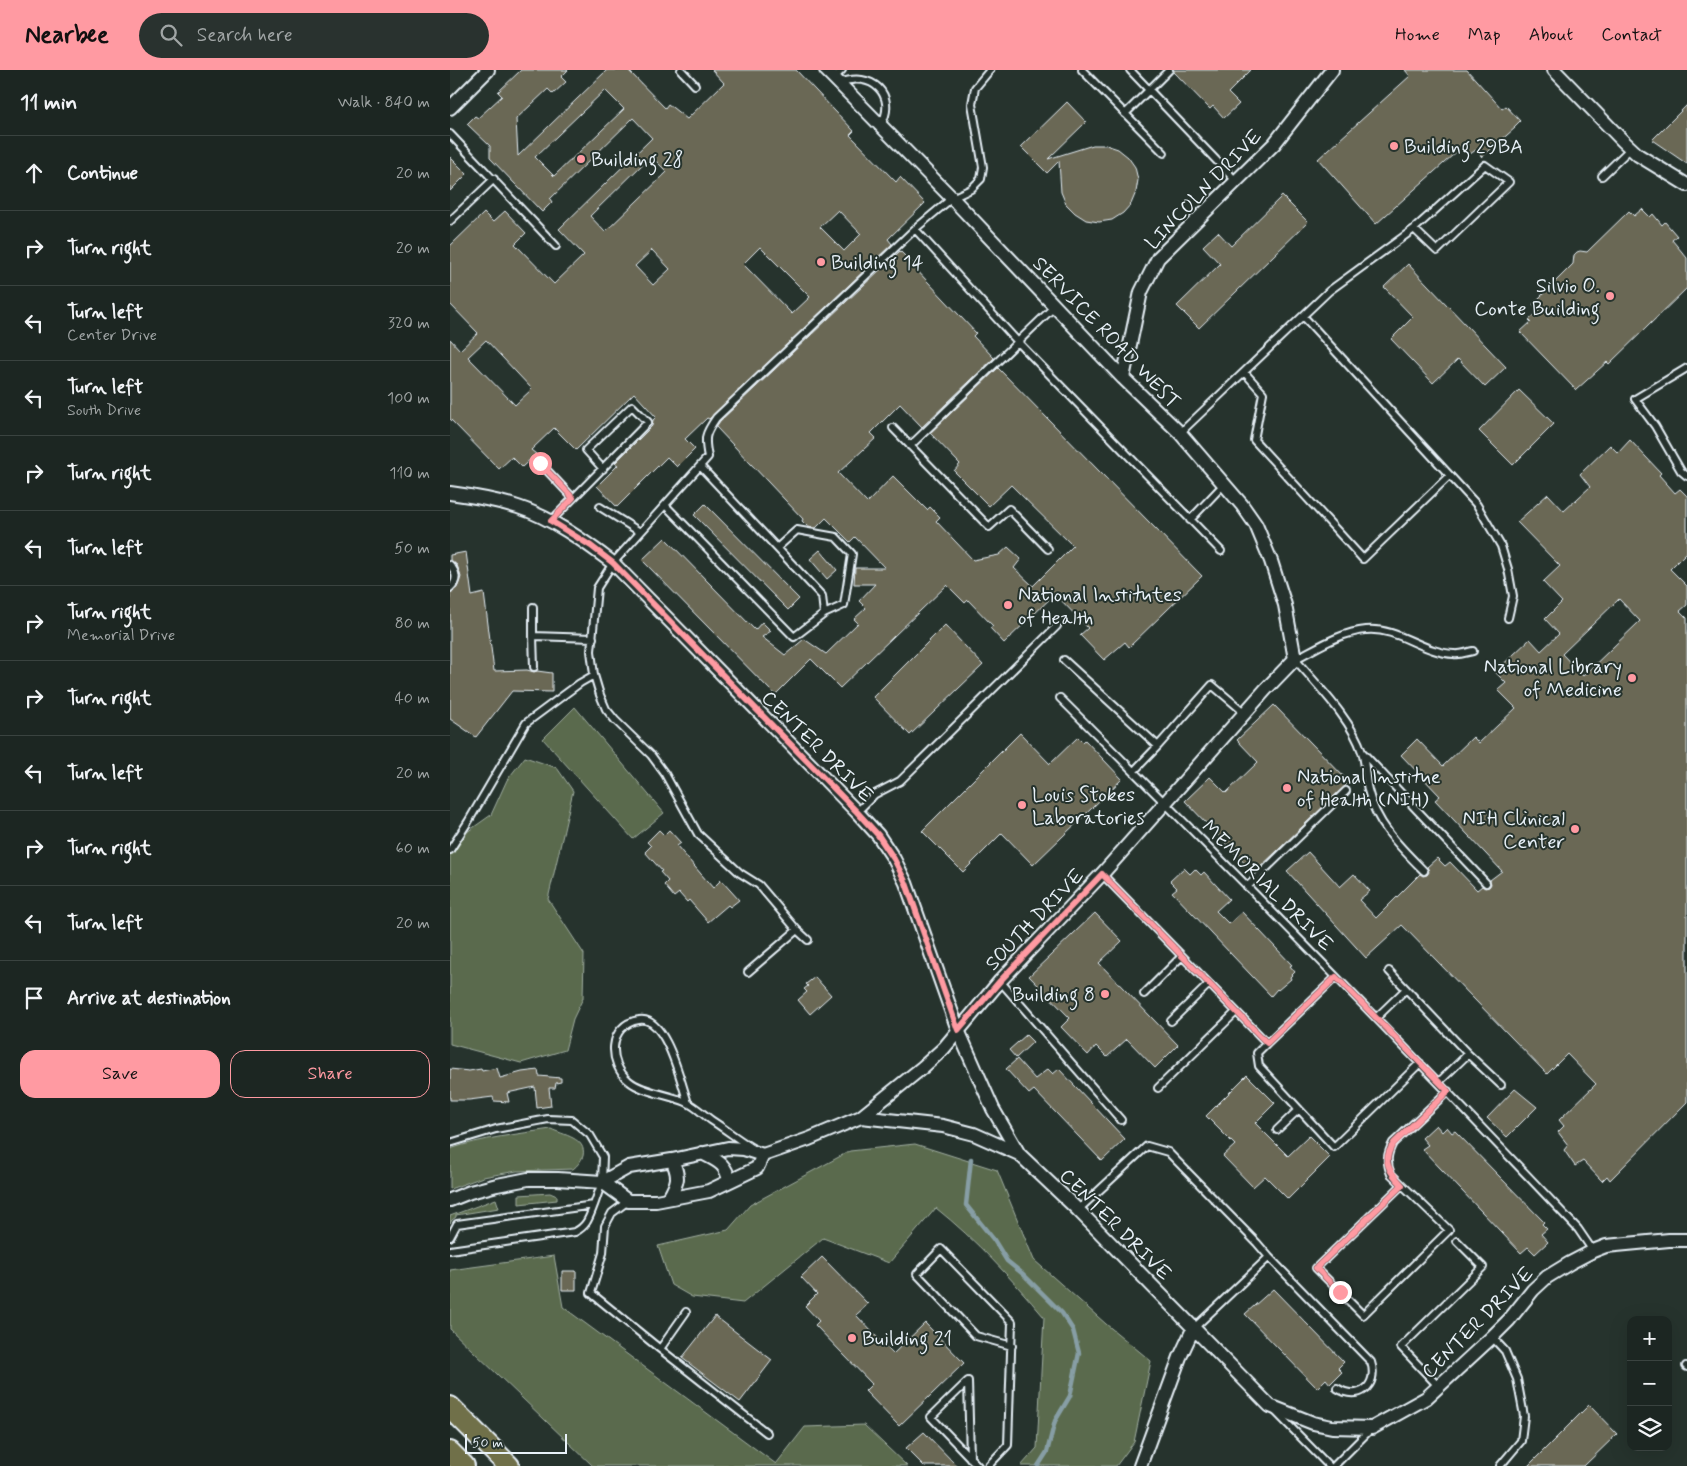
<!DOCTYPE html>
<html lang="en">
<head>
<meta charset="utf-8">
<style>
	:root { --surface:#1c2622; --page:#29322f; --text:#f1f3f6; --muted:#a0a5a5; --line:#3a4340; --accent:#ff9aa2 }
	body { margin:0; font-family:Mynerve,sans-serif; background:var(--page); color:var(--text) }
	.controls { position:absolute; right:15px; bottom:15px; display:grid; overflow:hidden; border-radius:10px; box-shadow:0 5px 20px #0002 }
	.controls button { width:45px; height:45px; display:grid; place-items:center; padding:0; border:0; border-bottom:1px solid var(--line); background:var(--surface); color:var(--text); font:25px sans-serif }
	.scale { position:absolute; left:15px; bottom:12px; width:102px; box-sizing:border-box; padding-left:5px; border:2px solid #e8f1f8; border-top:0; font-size:14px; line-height:18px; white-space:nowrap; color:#e8f1f8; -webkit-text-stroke:4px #26332d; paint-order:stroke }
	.stop { position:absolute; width:15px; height:15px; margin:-11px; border:4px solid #ff9aa2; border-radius:50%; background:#fff }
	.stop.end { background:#ff9aa2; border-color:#fff; box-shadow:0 1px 5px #0008 }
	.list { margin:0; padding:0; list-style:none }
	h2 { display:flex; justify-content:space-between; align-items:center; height:65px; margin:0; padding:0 20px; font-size:21px }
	h2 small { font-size:16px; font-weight:400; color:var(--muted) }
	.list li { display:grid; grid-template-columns:32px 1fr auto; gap:15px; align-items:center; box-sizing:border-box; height:75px; padding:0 20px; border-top:1px solid var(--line) }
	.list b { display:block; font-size:19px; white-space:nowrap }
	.list p { margin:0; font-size:16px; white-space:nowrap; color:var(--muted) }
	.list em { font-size:16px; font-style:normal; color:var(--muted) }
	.actions { display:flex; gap:10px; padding:15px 20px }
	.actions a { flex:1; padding:11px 0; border:1px solid var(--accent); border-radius:15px; text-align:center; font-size:18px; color:var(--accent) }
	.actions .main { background:var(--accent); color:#111 }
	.icon { flex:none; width:28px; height:28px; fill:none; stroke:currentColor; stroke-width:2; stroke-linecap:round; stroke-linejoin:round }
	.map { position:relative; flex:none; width:1237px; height:1396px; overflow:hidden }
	header { display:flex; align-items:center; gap:30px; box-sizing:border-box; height:70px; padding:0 25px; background:var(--accent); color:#111 }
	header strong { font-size:24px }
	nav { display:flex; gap:28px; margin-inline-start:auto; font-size:18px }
	.search { width:350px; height:45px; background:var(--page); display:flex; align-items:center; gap:12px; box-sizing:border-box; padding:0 18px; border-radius:28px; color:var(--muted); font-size:19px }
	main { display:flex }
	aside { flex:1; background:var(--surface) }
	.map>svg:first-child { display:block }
</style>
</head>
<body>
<header>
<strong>Nearbee</strong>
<div class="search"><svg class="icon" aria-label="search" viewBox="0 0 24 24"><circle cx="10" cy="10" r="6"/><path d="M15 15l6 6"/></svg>Search here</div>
<nav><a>Home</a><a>Map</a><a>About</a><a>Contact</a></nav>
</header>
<main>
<aside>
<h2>11 min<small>Walk · 840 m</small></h2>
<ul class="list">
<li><svg class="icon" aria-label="ahead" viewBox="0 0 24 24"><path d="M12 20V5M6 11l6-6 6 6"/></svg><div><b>Continue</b></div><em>20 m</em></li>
<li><svg class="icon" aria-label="right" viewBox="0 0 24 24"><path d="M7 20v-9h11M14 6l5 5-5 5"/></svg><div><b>Turn right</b></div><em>20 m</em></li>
<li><svg class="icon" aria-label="left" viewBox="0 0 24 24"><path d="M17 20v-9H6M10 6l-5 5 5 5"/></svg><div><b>Turn left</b><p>Center Drive</p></div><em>320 m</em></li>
<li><svg class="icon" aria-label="left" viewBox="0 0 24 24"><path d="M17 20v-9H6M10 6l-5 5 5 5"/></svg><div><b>Turn left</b><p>South Drive</p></div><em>100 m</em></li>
<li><svg class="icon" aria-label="right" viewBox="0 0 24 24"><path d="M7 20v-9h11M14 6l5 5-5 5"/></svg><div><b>Turn right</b></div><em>110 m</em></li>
<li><svg class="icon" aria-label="left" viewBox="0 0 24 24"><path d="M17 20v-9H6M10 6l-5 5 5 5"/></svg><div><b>Turn left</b></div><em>50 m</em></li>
<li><svg class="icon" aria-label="right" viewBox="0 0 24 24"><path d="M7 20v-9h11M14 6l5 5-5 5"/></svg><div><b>Turn right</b><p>Memorial Drive</p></div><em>80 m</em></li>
<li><svg class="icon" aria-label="right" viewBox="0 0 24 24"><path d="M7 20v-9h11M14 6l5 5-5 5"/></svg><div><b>Turn right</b></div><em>40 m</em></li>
<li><svg class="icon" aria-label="left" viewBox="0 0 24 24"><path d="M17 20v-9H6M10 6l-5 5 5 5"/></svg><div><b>Turn left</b></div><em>20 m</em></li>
<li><svg class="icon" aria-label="right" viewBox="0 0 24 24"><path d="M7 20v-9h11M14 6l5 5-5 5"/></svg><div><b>Turn right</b></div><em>60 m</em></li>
<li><svg class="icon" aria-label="left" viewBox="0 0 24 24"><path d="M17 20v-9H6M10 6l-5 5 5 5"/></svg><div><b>Turn left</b></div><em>20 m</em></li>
<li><svg class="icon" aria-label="arrive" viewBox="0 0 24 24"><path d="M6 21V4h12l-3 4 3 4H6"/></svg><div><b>Arrive at destination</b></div></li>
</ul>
<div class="actions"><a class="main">Save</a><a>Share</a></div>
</aside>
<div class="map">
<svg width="1237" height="1396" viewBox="0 0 1237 1396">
	<rect width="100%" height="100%" fill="#26332d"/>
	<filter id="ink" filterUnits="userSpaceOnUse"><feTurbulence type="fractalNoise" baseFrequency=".02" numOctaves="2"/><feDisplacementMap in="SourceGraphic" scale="10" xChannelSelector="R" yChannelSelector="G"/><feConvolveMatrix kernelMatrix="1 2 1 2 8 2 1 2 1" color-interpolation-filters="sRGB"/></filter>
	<g filter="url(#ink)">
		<!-- green -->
		<path fill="#5a6b4d" stroke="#a1aea2" d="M125 637 214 743 183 769 93 669Z
			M75 687 107 698 123 721 98 829 134 884 133 928 123 949 115 980 71 993 0 974V774L41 745 57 710Z
			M101 1059C113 1065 137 1068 133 1086 131 1091 127 1096 123 1099L67 1101 33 1107 0 1119V1079C32 1068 68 1064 101 1059Z
			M465 1074 547 1100 584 1190 656 1254 701 1291 684 1372 666 1396H571L587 1378 594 1247C561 1208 526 1170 486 1138L439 1193 373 1168 293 1233 242 1227 221 1215 208 1176 278 1160 300 1135 400 1081Z
			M100 1123 107 1126V1130L69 1134V1125Z
			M46 1129 49 1138 6 1145V1147L2 1150 0 1153V1146Z
			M104 1186 113 1237 326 1394 355 1357 414 1355 457 1396H143L0 1259V1200Z"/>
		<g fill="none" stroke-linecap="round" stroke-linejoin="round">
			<!-- stream -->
			<path stroke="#879ea5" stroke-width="4.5" d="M521 1089 516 1135 544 1170 557 1191 573 1204 612 1243 623 1260 629 1283 620 1326 605 1351 597 1382 588 1396"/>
		</g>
		<!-- building -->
		<path fill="#6b6855" stroke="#e8f1f8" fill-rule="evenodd" d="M71 0H118L111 7 116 12 103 24 98 19 66 49 68 86 157 0H178L215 38 218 34 237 49 274 13 262 0H346L404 61 400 65 446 112 450 107 475 133 438 169 442 174 259 349 257 348 235 369 245 379 227 397 217 387 167 437 147 416 168 395 165 393 202 356 203 350 206 347 184 323 126 380 104 358 81 380 86 384 72 397 62 387 49 399 0 349V269L10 280 28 263 0 234V176L34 143 43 152 55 141 76 163 65 174 104 214 134 185 109 159 202 68 183 48 100 129 102 132 92 142 40 88V76L17 54 25 46 28 48 52 26 48 22ZM155 20 174 39 104 106 85 87ZM201 86 217 102 155 162 140 146ZM388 140 411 164 394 181 370 157ZM310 177 360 227 342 244 293 194ZM202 180 220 199 203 215 185 196ZM36 270 82 319 65 335 18 287Z
			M724 0H801L778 23 789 34 774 48 763 36 760 39 724 2Z
			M955 0H1017L1052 39 1056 36 1070 51 1064 57 1065 58 1032 87 1026 80 1020 84 1013 76 926 154 868 89 960 6Z
			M617 32 636 52 598 89 643 75H656L668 79 678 87 685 97 688 110 686 122 681 134 673 143 662 150 649 152 636 150 625 143 616 134 611 122 609 91 597 103 571 77Z
			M1237 35V94L1202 70Z
			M0 87 17 104 0 121Z
			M832 126 858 152 749 258 727 236 770 194 753 176 768 162 781 176Z
			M1192 139 1200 147 1203 144 1212 155 1215 152 1227 166 1222 170 1237 188V218L1159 294 1157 292 1126 320 1070 262 1081 252 1079 250 1089 241 1083 234 1123 194 1124 185 1127 182 1130 181 1137 182 1179 141 1184 146Z
			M450 181 463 194 462 195 526 263 523 266 544 288 472 357 450 334 421 363 426 368 388 403 417 433 443 406 477 440 480 437 490 447 486 451 523 490 549 485 558 477 571 489 564 498 583 516 623 476 561 415 539 436 504 401 510 394 480 363 548 298 752 506 679 577 675 572 654 590 630 565 638 558 605 524 554 573 540 558 543 556 518 530 515 533 497 515 390 618 361 589 325 625 192 490 215 468 305 560 312 552 321 561 312 567 335 585 354 569 376 584 408 553 404 549 416 538 409 531 425 514H404L405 498H435L405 467 400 472 376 448 366 458 358 457 352 451 353 449 266 357 270 351Z
			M958 194 1056 297 1035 317 1008 289 983 313 941 269 963 247 934 217Z
			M1069 320 1104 354 1063 395 1029 361Z
			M1180 370 1211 403 1209 405 1225 423 1230 419 1237 426V482L1220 499 1237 516V535L1230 541 1237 548V1032L1160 1110 1157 1106 1152 1111 1133 1091 1125 1096 1114 1080 1118 1075 1108 1062 1114 1056 1109 1050 1146 1014 1117 984 1097 1004 952 855 916 888 837 801 858 782 890 817 904 804 920 821 909 830 926 848 970 804 973 806 977 805 979 802 977 797 987 788 995 796 1000 792 1027 820 1032 816 1035 818 1039 817 1041 814 1040 810 1052 801 985 730 990 726 951 685 967 669 993 696 1023 667 1029 673 1066 638 1048 620 1056 613 1045 602 1080 569 1091 581 1109 564 1095 549 1112 532 1093 512 1110 496 1067 452 1098 424 1114 441 1140 417 1130 404 1160 375 1168 383ZM1169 529 1190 551 1133 606 1112 584Z
			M255 434 349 529 338 540 244 445Z
			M370 480 387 500 377 509 360 489Z
			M16 482 22 526 34 523 44 601 77 600 84 602 87 601 102 603V622L62 621 26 667 0 649V523L7 518 11 507 7 495 0 490V485Z
			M495 555 533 595 460 665 423 627Z
			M824 635 899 712 804 803 735 731 760 707 776 723 808 692 787 670Z
			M570 663 600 694 628 667 633 672 635 670 672 709 583 795 552 763 513 802 472 761Z
			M209 760 214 765 219 760 231 773 227 776 263 818 271 810 289 830 280 837 278 835 258 852 239 830 237 832 229 823 224 827 214 815 218 811 210 802 212 801 195 782 201 776 197 772Z
			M734 798 740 804 745 799 751 805 754 802 779 829 766 841 779 854 792 842 842 895 840 896 845 902 840 907 841 909 828 920 827 919 821 926 722 822 727 818 720 811Z
			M645 843 672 871 649 893 728 975 705 998 677 969 657 987 646 976 638 985 611 957 620 948 579 906Z
			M365 907 381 925 360 944 348 930 357 922 354 919 358 916 356 914Z
			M576 965 583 972 566 988 559 980Z
			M567 989 585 1009 598 999 603 1004 609 999 675 1069 652 1091 584 1020 579 1024 556 999Z
			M47 998 50 1008 72 1002 88 1000 89 1006 111 1008V1012L106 1013 105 1018H99L101 1036 87 1038 85 1017 57 1023 59 1032 44 1031 43 1027 19 1030H0V999L19 1001 31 999 32 1001Z
			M797 1005 825 1033 805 1053 838 1086 859 1066 880 1087 838 1129 815 1106 803 1117 773 1086 785 1075 756 1046Z
			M1065 1019 1087 1037 1057 1067 1037 1048Z
			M986 1055 992 1062 997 1057 1002 1063 1005 1061 1094 1152 1092 1154 1097 1159 1091 1164 1098 1172 1085 1184 1078 1177 1071 1183 972 1079 978 1075 972 1068Z
			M372 1187 418 1234 406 1245 443 1284 475 1253 514 1293 449 1356 415 1321 422 1314 365 1255 369 1251 355 1236 367 1224 351 1207Z
			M112 1201H126V1220H112Z
			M823 1219 894 1292 888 1298 892 1302 880 1314 876 1309 867 1318 795 1244Z
			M265 1246 322 1290 290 1332 232 1288Z
			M1139 1335 1167 1364 1134 1396H1078Z
			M474 1362 507 1396H474L456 1378Z"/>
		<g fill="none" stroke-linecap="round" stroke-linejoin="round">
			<defs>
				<path id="lane" d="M231 0 245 15
					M632 0 714 83
					M680 0 786 111
					M384 8 392 0
					M390 13C421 0 448 25 431 55
					M675 44 719 0
					M0 64 106 176
					M1152 106 1181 78
					M0 151 44 109
					M465 159 568 272 771 481
					M854 247 1027 435 1051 476 1058 499 1063 526 1058 548
					M1237 298 1185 329 1205 356 1231 401 1237 406
					M795 303 813 323 804 370 913 489 999 406
					M443 358 539 457 559 439 598 479
					M730 363 879 221 964 159 987 181 1059 112 1035 95 964 159
					M460 376 605 236
					M90 393 123 428
					M215 435 344 567 374 544 372 526 250 396
					M150 437 190 462
					M740 450 775 413
					M101 451 198 352 182 336 136 380 153 399
					M327 478 347 460 386 467 402 484 394 535 374 544
					M0 495C7 503 8 511 0 518
					M83 537V566L143 568
					M83 566 84 597
					M614 590 708 676 762 615 795 643
					M610 628C785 802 958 979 1128 1159L1143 1181
					M913 683 1036 813
					M684 701 708 676
					M407 742 425 724 450 711 607 556
					M0 780 18 752 76 653 130 613 144 605
					M974 801C950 777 926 754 918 720 915 708 916 694 912 682 902 650 867 615 845 589 867 578 891 562 916 560 948 557 973 583 1004 584 1010 585 1017 582 1023 581
					M652 804 817 973 886 907
					M797 817 896 721
					M358 870 347 860 309 815 290 803 248 764 215 704 201 685 165 650 156 639 150 625 144 605 141 581 147 518 163 493 258 387C254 367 255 364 266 348L465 159 502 128 521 119 531 109 533 97 522 34 525 18 540 0
					M939 901 1018 984
					M298 902 347 860
					M550 911 671 1050
					M694 924 732 886
					M926 948 956 919
					M721 951 759 914
					M817 973 807 983 809 996 884 1077 970 993
					M989 1012 1018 984 1051 1015
					M708 1018 786 942
					M238 1033C231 1013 216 945 189 950 157 955 158 994 179 1011 192 1022 220 1025 236 1032 245 1036 253 1044 261 1050 275 1059 288 1069 302 1078
					M827 1060 849 1039
					M0 1073 46 1059 98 1049 122 1050 140 1065 153 1087 152 1112 144 1135 7 1154 0 1167
					M952 1115 866 1198 913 1245 999 1160 941 1104C936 1092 937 1084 943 1073L998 1021
					M178 1131 162 1143 155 1156 153 1183 141 1223 210 1279 236 1242
					M628 1140 697 1076 718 1082 807 1173 819 1187 743 1259
					M0 1180 125 1162C137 1156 139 1148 144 1135
					M819 1187 921 1292C929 1316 908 1332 887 1318
					M1042 1267 1055 1281 1067 1309 1074 1346 1071 1371 1050 1396
					M210 1279 317 1363
					M1236 1296 1237 1297
					M989 1317 951 1277 1033 1197 1007 1171
					M826 1342 879 1396
					M520 1388 518 1311 481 1347 528 1396
					M538 1396 558 1375 562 1252 491 1179 467 1204 526 1266 562 1276
					M884 1396 922 1358"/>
				<path id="street" d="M1104 0 1173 71 1188 85 1237 115
					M0 38 38 0
					M673 308 691 222 708 188 824 74 882 0
					M0 423C22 426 46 430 68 437 102 448 134 471 163 493L407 742 428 765 444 789 456 813 508 960 543 1039 569 1084 628 1140 820 1336 863 1353 882 1357 922 1358 976 1328 1042 1267 1059 1250 1083 1220 1097 1207 1120 1193 1143 1181 1156 1176 1219 1170H1237
					M411 1047 493 1056 524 1064 569 1084
					M252 1083C267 1091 276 1093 279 1111
					M152 1112 179 1097 222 1090 278 1078 294 1079 313 1085 359 1069 411 1047 473 997 494 978 550 911 652 804 816 619 845 589 835 535 821 491 806 455 792 435 730 363 673 308 502 128 376 0
					M219 1128C228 1112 230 1107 222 1090
					M0 1130 20 1122 47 1115 78 1109H108L152 1112 178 1131H206L259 1121 307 1098 313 1085
					M690 1396 730 1287 743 1259"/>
				<path id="primary" d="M0 1337 59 1396
					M0 1382 14 1396"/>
			</defs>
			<!-- lane casing -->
			<use href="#lane" stroke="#e8f1f8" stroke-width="10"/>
			<!-- street casing -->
			<use href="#street" stroke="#e8f1f8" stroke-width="16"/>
			<!-- primary casing -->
			<use href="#primary" stroke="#e8f1f8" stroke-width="24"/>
			<!-- lane -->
			<use href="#lane" stroke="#26332d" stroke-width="6"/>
			<!-- street -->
			<use href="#street" stroke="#26332d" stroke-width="12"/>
			<!-- primary -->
			<use href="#primary" stroke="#70704a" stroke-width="20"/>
		</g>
	</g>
	<g fill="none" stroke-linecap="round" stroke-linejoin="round" filter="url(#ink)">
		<!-- route -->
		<path stroke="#ff9aa2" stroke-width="6" d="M90 393 123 428 101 451 141 476 163 493 407 742 428 765 444 789 456 813 508 960 550 911 652 804 817 973 886 907 989 1012 998 1021 944 1073C931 1091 939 1101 952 1115L866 1198 890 1222"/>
	</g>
	<!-- markers -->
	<g fill="#ff9aa2" stroke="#26332d" stroke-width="2">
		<circle cx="944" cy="76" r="5"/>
		<circle cx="131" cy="89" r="5"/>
		<circle cx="371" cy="192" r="5"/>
		<circle cx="1160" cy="226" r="5"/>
		<circle cx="558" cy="535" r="5"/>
		<circle cx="1182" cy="608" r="5"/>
		<circle cx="837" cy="718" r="5"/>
		<circle cx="572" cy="735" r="5"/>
		<circle cx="1125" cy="759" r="5"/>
		<circle cx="655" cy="924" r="5"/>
		<circle cx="402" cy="1268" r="5"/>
	</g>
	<g text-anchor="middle" stroke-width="4" stroke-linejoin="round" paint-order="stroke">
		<!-- poi labels -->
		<g font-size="20" fill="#e8f1f8" stroke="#26332d" text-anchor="start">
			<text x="954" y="83">Building 29BA</text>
			<text x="141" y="96">Building 28</text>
			<text x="381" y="199">Building 14</text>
			<text x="1150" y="222" text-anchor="end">Silvio O.<tspan x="1150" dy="23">Conte Building</tspan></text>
			<text x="568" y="531">National Institutes<tspan x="568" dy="23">of Health</tspan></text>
			<text x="1172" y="603" text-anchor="end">National Library<tspan x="1172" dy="23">of Medicine</tspan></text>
			<text x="847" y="713">National Institue<tspan x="847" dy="23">of Health (NIH)</tspan></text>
			<text x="582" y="731">Louis Stokes<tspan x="582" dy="23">Laboratories</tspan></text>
			<text x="1115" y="755" text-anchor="end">NIH Clinical<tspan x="1115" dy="23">Center</tspan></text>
			<text x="645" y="931" text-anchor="end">Building 8</text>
			<text x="412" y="1275">Building 21</text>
		</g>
		<!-- street labels -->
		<g font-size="20" fill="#e8f1f8" stroke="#26332d">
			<text transform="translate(753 119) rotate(-46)" y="7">LINCOLN DRIVE</text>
			<text transform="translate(657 262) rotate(46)" y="7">SERVICE ROAD WEST</text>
			<text transform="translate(368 676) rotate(45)" y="7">CENTER DRIVE</text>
			<text transform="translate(818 815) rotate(45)" y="7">MEMORIAL DRIVE</text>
			<text transform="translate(584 849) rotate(-46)" y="7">SOUTH DRIVE</text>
			<text transform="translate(666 1154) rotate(45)" y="7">CENTER DRIVE</text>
			<text transform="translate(1027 1252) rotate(-45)" y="7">CENTER DRIVE</text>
		</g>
	</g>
</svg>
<div class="controls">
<button>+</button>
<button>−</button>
<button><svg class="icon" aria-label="layers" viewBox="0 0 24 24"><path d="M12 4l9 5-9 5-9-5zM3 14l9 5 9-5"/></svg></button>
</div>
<div class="scale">50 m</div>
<div class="stop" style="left:90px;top:393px"></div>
<div class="stop end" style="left:890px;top:1222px"></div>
</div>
</main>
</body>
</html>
